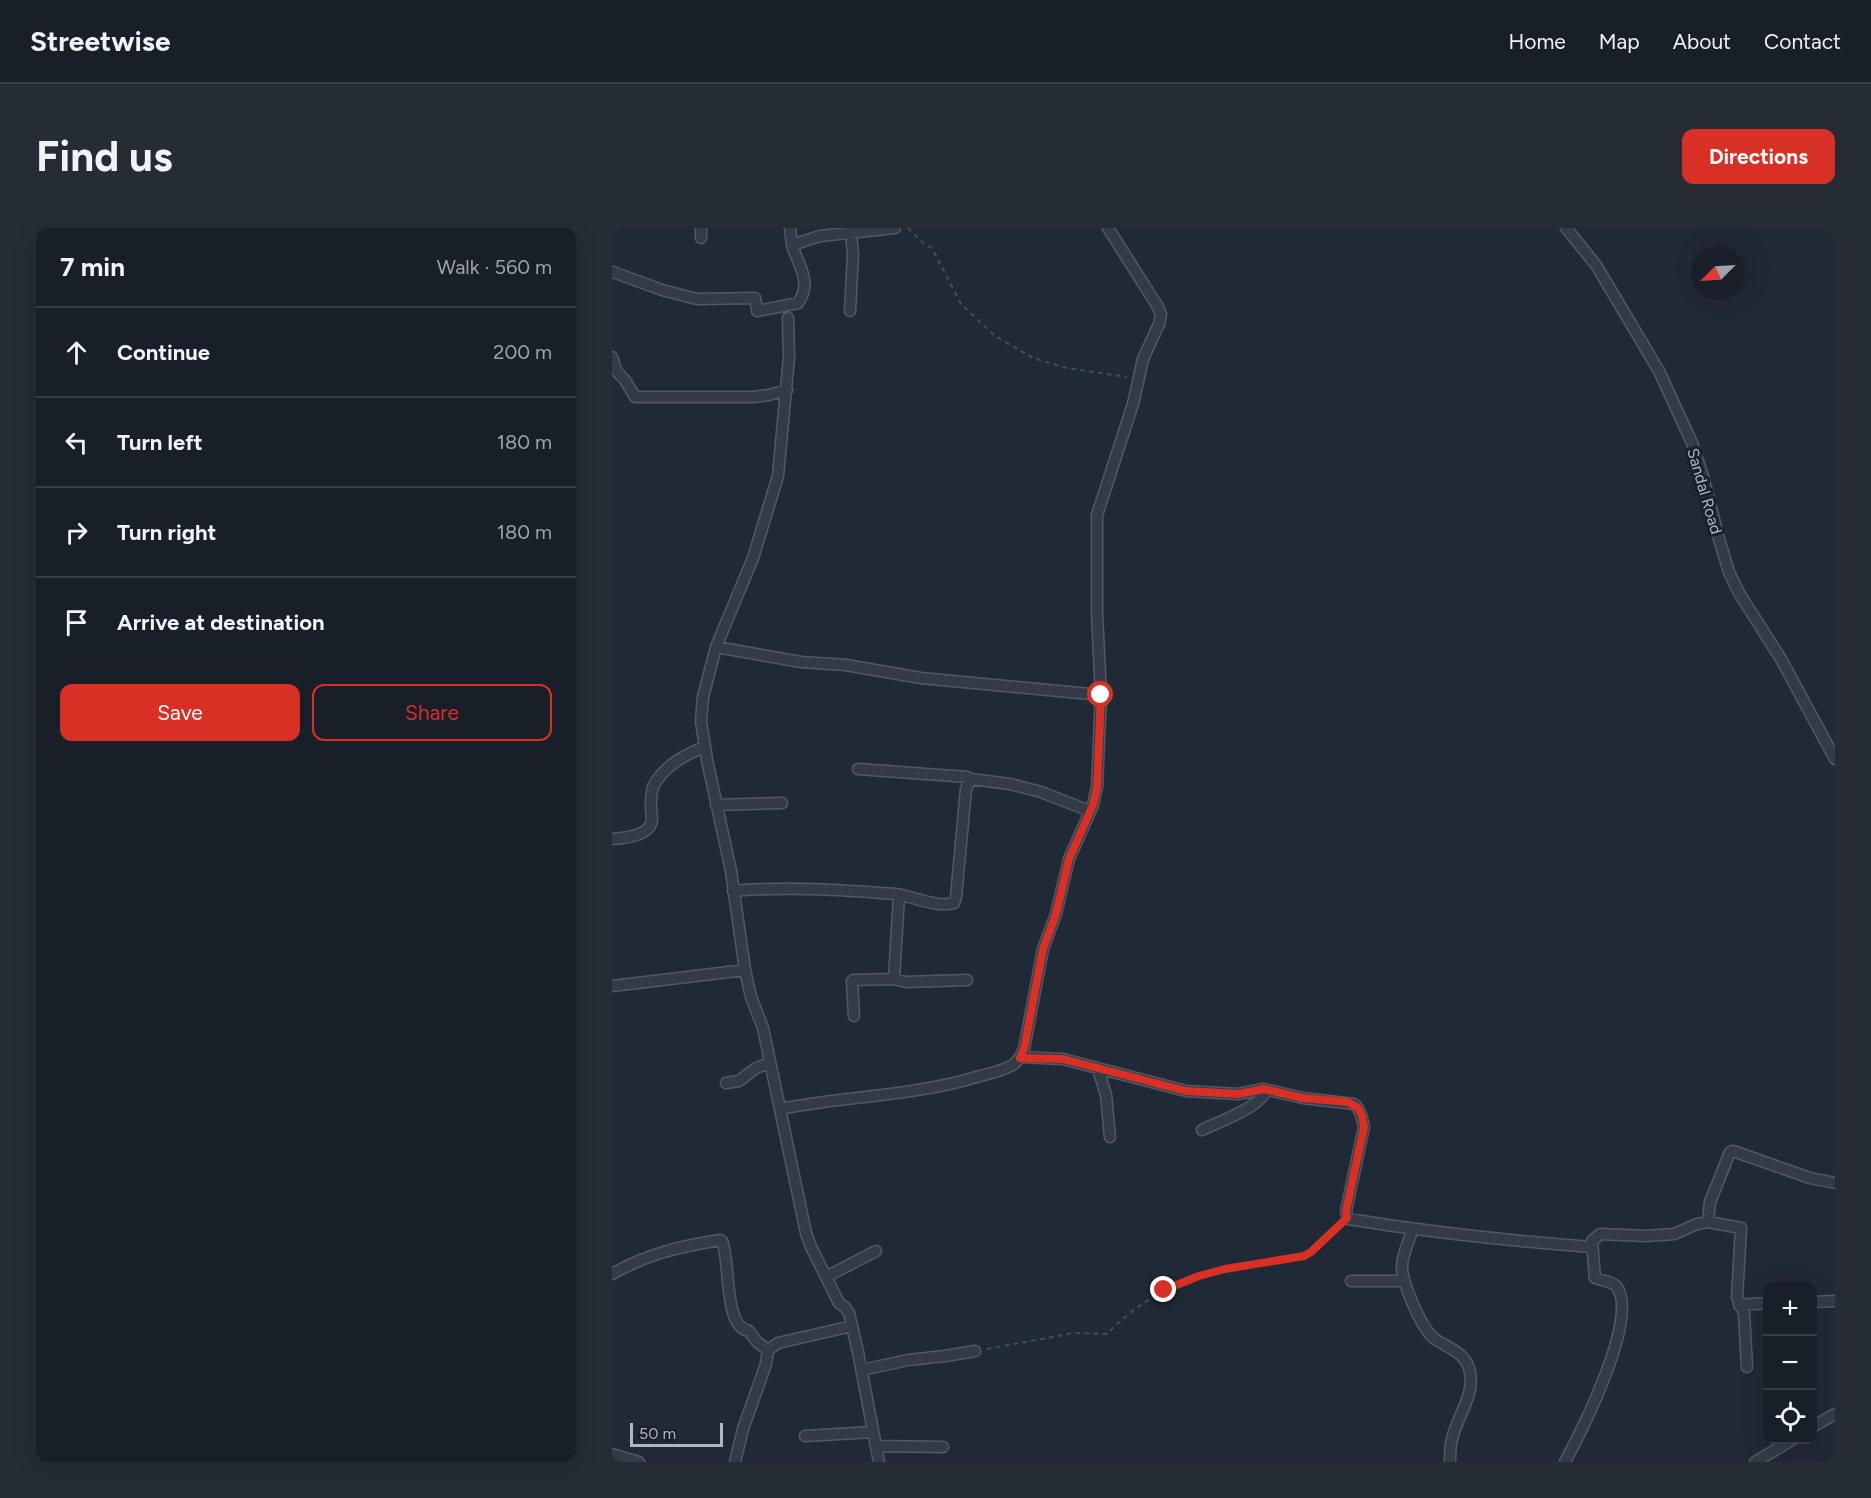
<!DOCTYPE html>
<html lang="en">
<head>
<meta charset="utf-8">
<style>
	:root { --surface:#181f28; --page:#252c34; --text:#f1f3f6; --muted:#9fa2a8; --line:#363d45; --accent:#d93025 }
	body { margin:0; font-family:Figtree,sans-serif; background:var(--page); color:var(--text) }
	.controls { position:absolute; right:18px; bottom:18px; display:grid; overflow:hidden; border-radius:12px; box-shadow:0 6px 24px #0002 }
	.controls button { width:54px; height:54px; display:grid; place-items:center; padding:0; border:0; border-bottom:2px solid var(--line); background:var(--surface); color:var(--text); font:30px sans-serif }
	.compass { position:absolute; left:1079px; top:18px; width:54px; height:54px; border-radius:50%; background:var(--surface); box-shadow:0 6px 24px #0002; rotate:246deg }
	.scale { position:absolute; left:18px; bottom:15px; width:93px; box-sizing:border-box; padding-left:6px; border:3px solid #adb6c4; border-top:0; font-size:16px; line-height:21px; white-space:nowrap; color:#adb6c4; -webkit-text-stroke:4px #19202b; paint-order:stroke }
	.stop { position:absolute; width:18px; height:18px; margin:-14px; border:4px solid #d93025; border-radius:50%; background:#fff }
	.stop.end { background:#d93025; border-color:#fff; box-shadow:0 2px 6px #0008 }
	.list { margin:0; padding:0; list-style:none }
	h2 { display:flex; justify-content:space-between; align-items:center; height:78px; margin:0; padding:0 24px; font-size:26px }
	h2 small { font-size:20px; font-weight:400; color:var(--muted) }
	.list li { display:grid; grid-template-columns:39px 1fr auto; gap:18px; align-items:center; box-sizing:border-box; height:90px; padding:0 24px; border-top:2px solid var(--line) }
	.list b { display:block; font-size:22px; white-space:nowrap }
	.list em { font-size:20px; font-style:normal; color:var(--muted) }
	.actions { display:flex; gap:12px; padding:18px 24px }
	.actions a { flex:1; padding:14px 0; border:2px solid var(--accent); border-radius:12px; text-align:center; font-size:21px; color:var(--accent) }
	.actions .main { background:var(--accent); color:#fff }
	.icon { flex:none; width:33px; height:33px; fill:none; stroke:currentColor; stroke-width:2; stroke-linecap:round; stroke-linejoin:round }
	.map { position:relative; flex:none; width:1223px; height:1234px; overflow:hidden; border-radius:12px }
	header { display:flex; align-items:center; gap:36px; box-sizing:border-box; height:84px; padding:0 30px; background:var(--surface); border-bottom:2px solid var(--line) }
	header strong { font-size:28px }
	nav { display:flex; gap:33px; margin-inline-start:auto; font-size:21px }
	.intro { display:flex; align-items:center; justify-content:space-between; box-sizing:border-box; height:144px; padding:0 36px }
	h1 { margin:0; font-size:42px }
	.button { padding:15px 27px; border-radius:12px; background:var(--accent); color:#fff; font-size:21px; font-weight:700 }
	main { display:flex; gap:36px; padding:0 36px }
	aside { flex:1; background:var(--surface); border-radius:12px; box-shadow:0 6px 24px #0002 }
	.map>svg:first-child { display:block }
</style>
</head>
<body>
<header>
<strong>Streetwise</strong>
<nav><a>Home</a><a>Map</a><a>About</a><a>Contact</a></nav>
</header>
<div class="intro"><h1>Find us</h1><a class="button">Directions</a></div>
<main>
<aside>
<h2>7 min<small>Walk · 560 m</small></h2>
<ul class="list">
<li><svg class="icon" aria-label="ahead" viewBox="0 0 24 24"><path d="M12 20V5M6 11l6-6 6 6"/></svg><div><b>Continue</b></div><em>200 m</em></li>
<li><svg class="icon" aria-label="left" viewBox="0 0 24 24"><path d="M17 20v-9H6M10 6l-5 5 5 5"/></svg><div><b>Turn left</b></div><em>180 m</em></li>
<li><svg class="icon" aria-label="right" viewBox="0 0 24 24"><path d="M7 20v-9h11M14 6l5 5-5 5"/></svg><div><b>Turn right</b></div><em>180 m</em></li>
<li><svg class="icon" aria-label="arrive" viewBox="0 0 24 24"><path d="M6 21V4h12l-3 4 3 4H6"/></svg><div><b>Arrive at destination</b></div></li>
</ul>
<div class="actions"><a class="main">Save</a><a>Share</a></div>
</aside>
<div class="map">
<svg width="1223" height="1234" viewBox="0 0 1223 1234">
	<rect width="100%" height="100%" fill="#202936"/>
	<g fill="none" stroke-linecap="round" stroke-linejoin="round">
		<defs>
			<path id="minor" d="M89 0V10
				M954 0 984 37 1047 143 1080 215 1091 248 1107 311 1117 344 1127 365 1169 431 1223 531
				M180 17 208 8 283 0
				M1 44 50 62 85 71 143 70 145 83 186 75C200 55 188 40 181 20 179 13 179 6 178 0
				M238 83 241 26 239 5
				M176 90 177 129 166 248 141 330 104 419 91 469 89 493 95 532 119 643 133 742 139 769 151 800 194 1005 199 1019 227 1075 233 1079 237 1085 246 1124 267 1234
				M0 129 5 144 13 152 23 169H141L157 167 175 162
				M104 419 189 434 234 437 309 450 489 467
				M246 541 355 549 359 551
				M104 577 170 575
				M0 611C13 610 38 608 40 592 40 588 39 582 39 578 39 572 39 565 41 559 51 538 73 527 92 519
				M121 663C174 658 230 662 283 666 302 668 322 680 342 675L344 669 354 561 359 551 398 556 429 564 478 583
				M282 751 294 754 355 752
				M0 758 133 742
				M242 788 240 753 241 752 282 751 287 667
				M408 829 451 831 574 863 626 866 652 861 691 870 742 876C749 882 750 890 752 899L734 983 736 991C817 1004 898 1013 980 1019
				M486 841 494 867 498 909
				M114 855 127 853 144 840 158 835
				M168 881C234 868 303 868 368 848 379 845 392 843 402 836 407 832 410 826 412 821L431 721 444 686 457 631 481 577 485 559 489 467 485 386V287L521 176 531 131 547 96 549 86 546 79 496 0
				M590 902C608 893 642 882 653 865L652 861
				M1096 994 1098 974 1118 924 1121 923 1198 950 1223 955
				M801 1001C797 1012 791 1025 790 1037 789 1053 810 1102 823 1111 836 1120 852 1124 857 1140 865 1165 845 1188 840 1211 838 1218 838 1226 838 1234
				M0 1046C37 1025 67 1019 108 1012L110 1013C119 1034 111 1099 137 1103L145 1114 156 1122
				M214 1049 264 1023
				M739 1053H792
				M1200 1074 1223 1073
				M1127 1077 1156 1075
				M250 1142 296 1132 333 1128 363 1123
				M1200 1199 1223 1186
				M193 1208 261 1204
				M264 1218 331 1219
				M0 1226 27 1234
				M123 1234 131 1201 154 1136 156 1122 166 1115 240 1098
				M953 1234C969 1204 1029 1087 1004 1058 1000 1053 990 1053 983 1050L980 1013 988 1006 1034 1008 1062 1006 1085 996 1096 994 1129 1000 1125 1069 1132 1085 1135 1139
				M1143 1234 1180 1212"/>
		</defs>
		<!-- minor casing -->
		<use href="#minor" stroke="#515965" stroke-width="13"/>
		<!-- path -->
		<path stroke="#3f5255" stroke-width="2" stroke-dasharray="4.5 4.5" stroke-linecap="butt" d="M296 0 311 15 320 20 349 76 383 108 421 130 455 140 515 149
			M375 1121 462 1105 495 1106C527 1073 569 1049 614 1041 640 1036 666 1034 692 1027L699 1024 728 996"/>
		<!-- minor -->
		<use href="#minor" stroke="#333b47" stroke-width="10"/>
	</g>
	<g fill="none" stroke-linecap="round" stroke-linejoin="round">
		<!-- route -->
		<path stroke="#d93025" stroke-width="8" d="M489 467 485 560 481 577 457 631 444 686 431 721 412 821 408 830 451 831 574 863 626 866 652 861 691 870 736 874 746 880 750 888 752 899 734 983 735 990 699 1024 692 1028 613 1041 587 1048 552 1062"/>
	</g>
	<g text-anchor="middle" stroke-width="6" stroke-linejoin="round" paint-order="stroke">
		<!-- street labels -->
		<g font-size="16" fill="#adb6c4" stroke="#19202b">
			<text transform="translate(1093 263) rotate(74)" y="6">Sandal Road</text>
		</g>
	</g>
</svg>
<div class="controls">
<button>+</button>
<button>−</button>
<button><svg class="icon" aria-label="locate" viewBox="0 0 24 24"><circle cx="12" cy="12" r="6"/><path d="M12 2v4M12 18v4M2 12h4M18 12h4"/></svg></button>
</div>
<svg class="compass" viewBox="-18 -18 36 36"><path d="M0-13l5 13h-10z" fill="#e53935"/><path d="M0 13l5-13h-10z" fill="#9fa2a8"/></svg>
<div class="scale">50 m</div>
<div class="stop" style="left:489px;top:467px"></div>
<div class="stop end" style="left:552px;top:1062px"></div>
</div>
</main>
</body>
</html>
